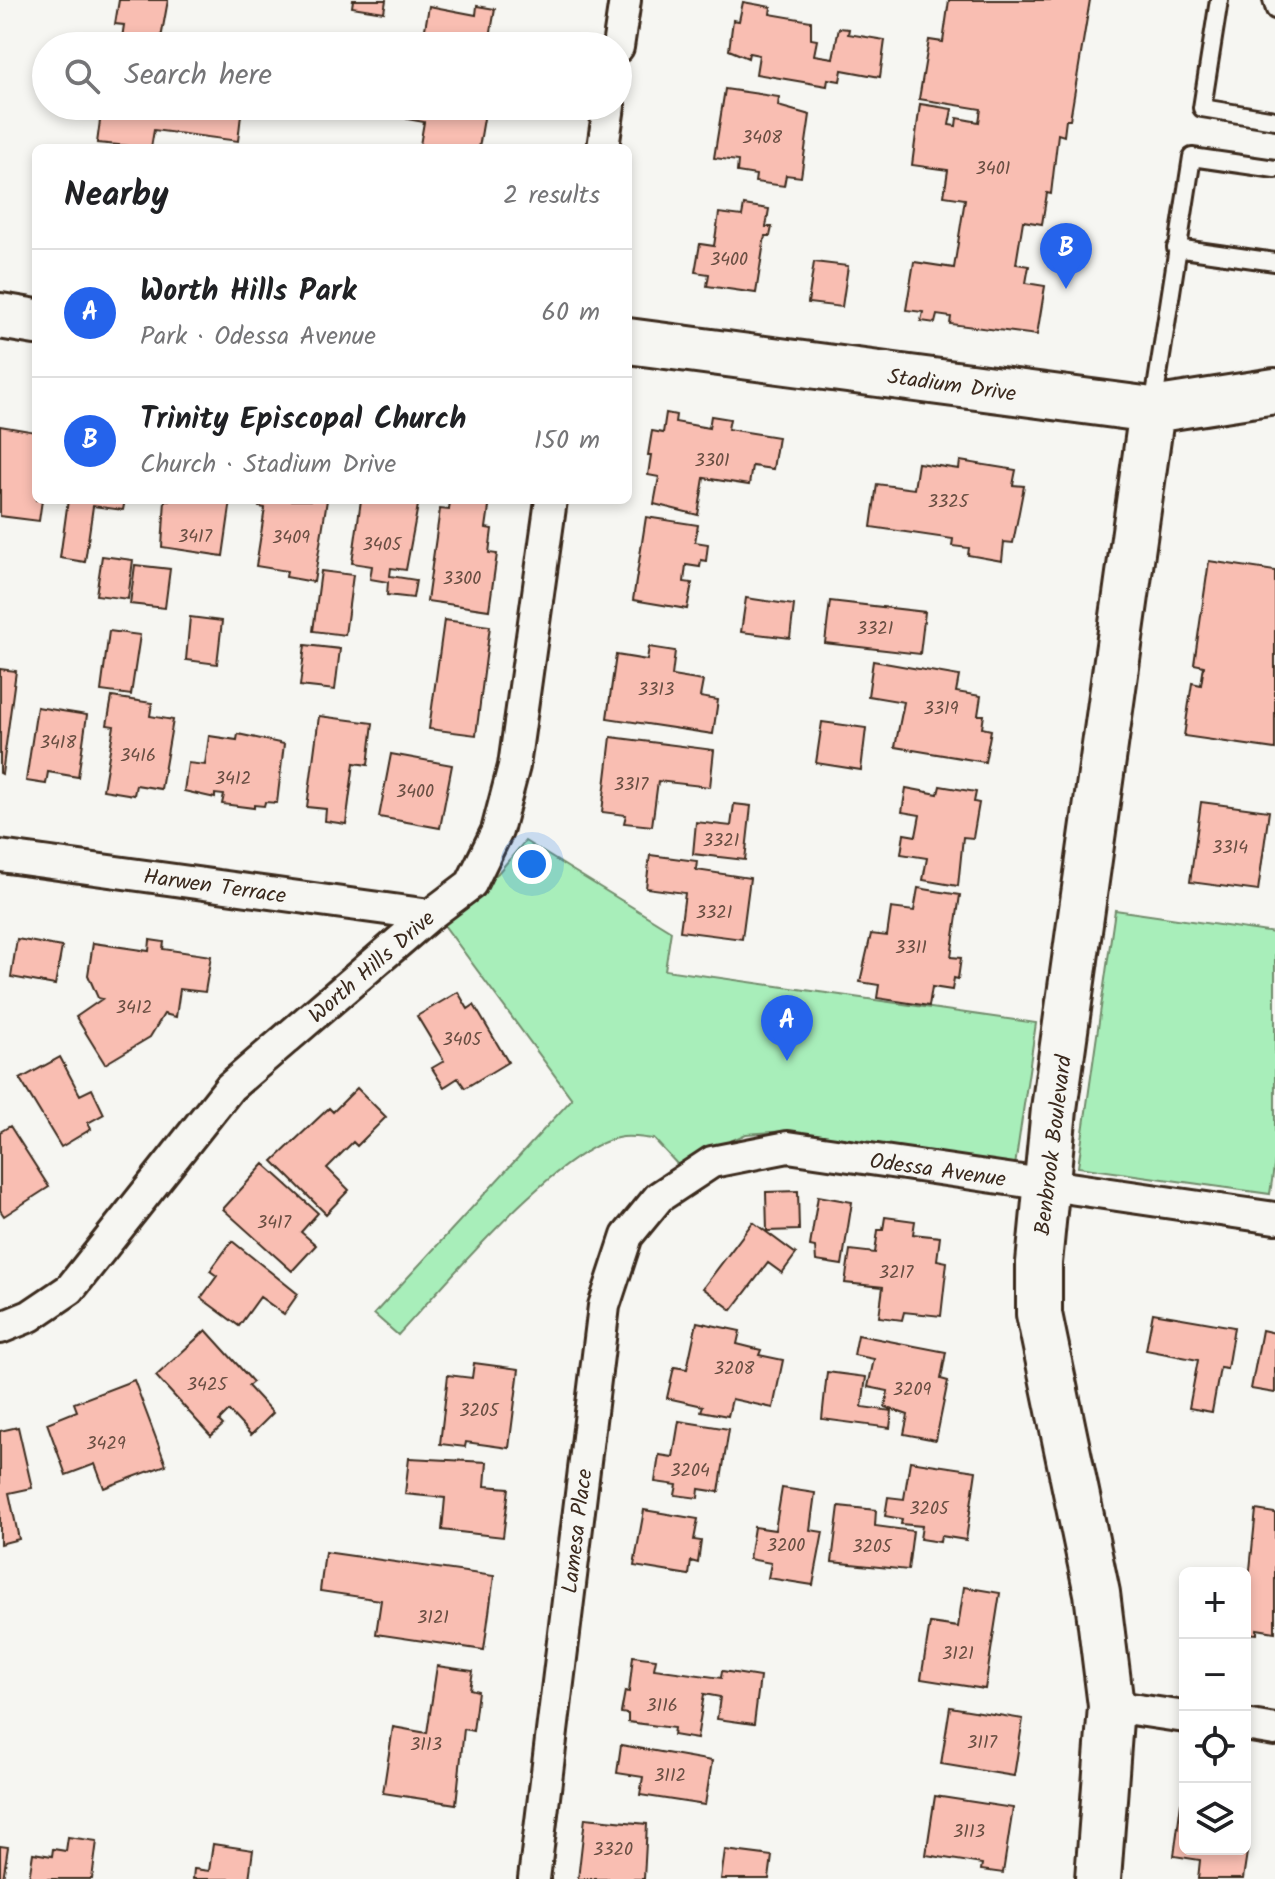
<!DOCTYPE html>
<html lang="en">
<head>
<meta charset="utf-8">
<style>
	:root { --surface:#fff; --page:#f2f2f2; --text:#202124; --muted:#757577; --line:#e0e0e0; --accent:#2563eb }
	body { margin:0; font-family:Kalam,sans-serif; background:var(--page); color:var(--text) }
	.controls { position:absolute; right:24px; bottom:24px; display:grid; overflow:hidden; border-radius:12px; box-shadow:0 4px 12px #0003 }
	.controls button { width:72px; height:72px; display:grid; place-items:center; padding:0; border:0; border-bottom:2px solid var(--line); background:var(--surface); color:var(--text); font:40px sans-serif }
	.you { position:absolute; left:532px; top:864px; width:28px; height:28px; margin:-20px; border:6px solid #fff; border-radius:50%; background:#1a73e8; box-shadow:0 0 0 12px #1a73e833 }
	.badge { display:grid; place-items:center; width:52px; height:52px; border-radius:50%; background:var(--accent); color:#fff; font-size:26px; font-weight:700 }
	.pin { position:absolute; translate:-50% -66px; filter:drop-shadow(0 2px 4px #0008) }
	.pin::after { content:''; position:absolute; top:42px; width:28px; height:24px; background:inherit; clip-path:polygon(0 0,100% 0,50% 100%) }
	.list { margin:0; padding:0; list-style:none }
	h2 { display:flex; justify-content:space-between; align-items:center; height:104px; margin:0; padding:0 32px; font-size:34px }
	h2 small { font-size:26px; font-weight:400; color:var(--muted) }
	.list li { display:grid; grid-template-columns:52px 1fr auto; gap:24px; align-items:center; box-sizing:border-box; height:128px; padding:0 32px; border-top:2px solid var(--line) }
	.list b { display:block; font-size:30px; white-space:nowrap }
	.list p { margin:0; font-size:26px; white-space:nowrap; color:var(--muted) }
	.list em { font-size:26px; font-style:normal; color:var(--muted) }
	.icon { flex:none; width:44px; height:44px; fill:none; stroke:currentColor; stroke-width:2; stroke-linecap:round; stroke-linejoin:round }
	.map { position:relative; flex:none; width:1275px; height:1879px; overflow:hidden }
	.search { position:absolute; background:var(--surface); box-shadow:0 4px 12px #0003; left:32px; top:32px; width:600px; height:88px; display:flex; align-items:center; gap:20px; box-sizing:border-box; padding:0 28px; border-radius:44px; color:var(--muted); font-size:30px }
	.panel { position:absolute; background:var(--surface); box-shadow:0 4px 12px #0003; left:32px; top:144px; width:600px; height:360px; border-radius:12px }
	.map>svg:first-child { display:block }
</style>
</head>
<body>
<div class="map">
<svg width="1275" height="1879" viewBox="0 0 1275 1879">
	<rect width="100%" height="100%" fill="#f6f6f2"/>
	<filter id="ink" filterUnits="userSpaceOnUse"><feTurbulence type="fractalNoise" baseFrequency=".0125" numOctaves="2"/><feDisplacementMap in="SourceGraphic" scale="16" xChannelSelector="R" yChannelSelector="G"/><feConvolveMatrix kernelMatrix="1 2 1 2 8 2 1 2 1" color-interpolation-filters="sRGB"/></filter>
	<g filter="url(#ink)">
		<!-- green -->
		<path fill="#a8eeba" stroke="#728c6c" stroke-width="2" d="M525 841 671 931 665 970 1036 1023 1015 1166 786 1131 746 1134 678 1165 654 1139C644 1138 633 1136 623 1137 560 1144 443 1287 398 1335L374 1314 572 1099 441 921 498 873Z
			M1115 910 1275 933V1160L1270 1194 1078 1167Z"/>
		<!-- building -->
		<path fill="#f9beb2" stroke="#3b2a1e" stroke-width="2" d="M119 0H168L160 44 122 38 124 25 115 24Z
			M353 0H386L384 12 352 7Z
			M949 0H1090L1070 120H1066L1064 136 1058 134 1051 194 1047 193 1042 224 1023 221 1016 264 1029 266 1026 283 1045 286 1037 335 950 324 951 317 937 315 935 323 921 321 923 312 906 310 914 262 954 268 965 199 944 196 948 170 912 165 920 104 952 109 949 125 956 126 957 118 979 122 981 109 919 99 929 40 943 42Z
			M743 2 771 7 770 14 811 21V39L817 40 814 55 833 58 839 28 849 29 848 34 885 40 880 77 842 70 840 81 828 79 827 86 756 74 759 55 749 53 748 58 729 50 733 20 739 21Z
			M429 6 476 15 477 6 495 9 490 37 495 38 494 46H422Z
			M725 89 779 97 778 106 810 115 801 177 786 175 784 186 755 182 756 175 737 172 738 161 714 158Z
			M102 106H242L238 141 154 130 151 148 97 143Z
			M409 106 486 107 479 148 420 145 424 122 407 119Z
			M744 205 769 209 766 227H772L770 236H765L756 293 707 286 709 274 695 272 700 244 714 246 719 213 742 216Z
			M814 262 848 266 842 307 808 303Z
			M666 413 676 415 675 422 709 428 711 416 730 419 728 429 778 437 773 469 752 466 749 485 704 478 698 515 654 504 659 477 648 475 651 455H648L652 431 663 433Z
			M0 426 36 432V500H42L39 521 0 516Z
			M960 461 1016 470 1013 485 1024 486 1013 543 1004 542 1002 561 968 555 969 548 952 546 953 539 871 527 877 484 914 489 918 463 959 469Z
			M68 500H125L123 510 93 506 85 562 60 558Z
			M165 500H231L223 556 162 547Z
			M260 500H327L314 582 286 577 287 571 256 566 265 508 259 507Z
			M361 500H419L406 570 391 568 390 576 416 580 413 598 387 595 388 582 370 579 372 566 352 563Z
			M450 500H490L486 528 492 529 489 553 497 554 489 610 427 601 440 509 449 510Z
			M646 517 698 525 695 542 708 544 706 561 701 560 700 567 686 565 684 582 692 583 687 609 633 600Z
			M102 556 133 560 128 599 96 595Z
			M1209 561 1275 571V749L1184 736 1192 683 1201 685 1204 666 1194 664Z
			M135 565 170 569 165 608 130 604Z
			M321 571 353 575 345 635 313 631Z
			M746 598 794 605 790 638 741 632Z
			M830 601 925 612 920 654 825 643Z
			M190 617 222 621 217 664 186 660Z
			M444 620 490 626 476 735 429 729Z
			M109 631 140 635 131 695 101 691Z
			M305 645 340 649 335 690 300 686Z
			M649 647 675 651 672 676 703 681 700 697 718 700 713 734 607 718 616 655 647 660Z
			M873 661 959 676 956 692 981 696 978 715H984L982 728 991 730 985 762 895 747 904 702 868 696Z
			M0 669 16 671 2 774 0 773Z
			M112 697 152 703 150 716 173 720 161 789 136 785 134 795 103 790 114 726 107 725Z
			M37 707 87 715 78 777 48 772 46 784 26 781Z
			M319 716 373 723 368 765 354 763 346 824 325 821 326 809 307 807Z
			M822 722 866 728 861 770 816 763Z
			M238 734 284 744 277 803 265 802 264 806 254 805V808L222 804 224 795 215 794V798L184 791 188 763 205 765 209 736 237 740Z
			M611 737 714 750 710 787 658 781 652 826 624 823 626 815 602 812Z
			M391 754 452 765 440 828 379 817Z
			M940 786 976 792 974 802 979 803 973 838 963 837 958 886 923 880 927 858 901 854 904 834 916 836 920 815 902 812 906 788 938 794Z
			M1201 802 1269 811 1258 891 1190 882Z
			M734 804 751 806 745 860 693 854 696 822 731 826Z
			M650 855 697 861 696 870 750 878 742 939 680 931 685 893 646 888Z
			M918 888 960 895 951 957 961 958 958 979 954 978 952 990 932 987 929 1006 877 998 879 985 860 982 871 934 887 936 891 908 914 911Z
			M17 939 62 947 55 985 11 977Z
			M150 940 164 942 163 949 211 956 205 992 180 989 176 1017 164 1014 150 1037 105 1064 76 1017 102 999 98 998 88 975 93 943 149 951Z
			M458 992 468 1009 474 1005 508 1062 465 1088 458 1078 444 1087 432 1068 444 1061 417 1016Z
			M60 1057 80 1095 92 1089 104 1114 88 1123 91 1129 61 1147 20 1079Z
			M357 1088 386 1117 357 1146 353 1142 327 1168 349 1190 326 1214 273 1161 329 1108 333 1112Z
			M10 1126 49 1187 4 1216 0 1210V1132Z
			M264 1164 318 1213 301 1232 316 1245 292 1271 223 1209Z
			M798 1191 799 1230 767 1231 766 1192Z
			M818 1196 852 1202 842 1265 816 1261 815 1247 810 1246Z
			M885 1217 915 1221 913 1234 940 1237 937 1260 947 1262 941 1316 904 1312 902 1320 879 1317 883 1287 845 1283 850 1250 875 1253 878 1230H883Z
			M753 1222 796 1254 782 1273 768 1263 732 1310 703 1288Z
			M232 1241 298 1294 284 1314 260 1297 239 1326 201 1298 217 1276 210 1271Z
			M1153 1313 1234 1327 1227 1369 1220 1368 1212 1412 1189 1408 1198 1360 1146 1350Z
			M697 1322 740 1331 737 1344 761 1350 759 1355 783 1360 773 1408 732 1399 728 1416 701 1411 703 1406 667 1398 674 1367 687 1369Z
			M206 1330 253 1382 248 1386 273 1413 251 1435 229 1411 219 1421 223 1425 211 1436 156 1376Z
			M1262 1330 1275 1333V1393L1251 1389Z
			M858 1335 946 1352 941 1379 948 1381 936 1440 904 1434 908 1415 885 1407 888 1391 868 1387 874 1359 854 1355Z
			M474 1363 519 1369 509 1448 466 1442 465 1447 440 1444 448 1375 472 1378Z
			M827 1372 866 1377 862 1407 892 1411 890 1428 822 1419Z
			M134 1380 166 1465 104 1488 95 1464 66 1475 47 1423 77 1411 74 1403Z
			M679 1421 729 1429 719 1492 699 1489 698 1498 675 1495 677 1485 655 1482 659 1455 673 1457Z
			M18 1427 32 1488 9 1493 19 1539 0 1544V1431Z
			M409 1458 487 1462 485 1486 509 1488 503 1537 442 1530 445 1498 405 1494Z
			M910 1461 976 1471 966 1540 941 1536 940 1542 920 1539 922 1526 901 1524 902 1519 885 1516 888 1497 904 1499Z
			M782 1488 815 1493 810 1530 823 1532 813 1585 768 1578 771 1563 749 1559 754 1527 775 1530Z
			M839 1506 876 1510 875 1526 913 1531 908 1570 832 1562Z
			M644 1510 698 1519 694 1540 701 1541 698 1563 691 1561 689 1575 634 1566Z
			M1256 1510 1275 1513V1632L1257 1629V1634L1245 1633V1579L1249 1580Z
			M325 1552 494 1576 484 1650 376 1634 381 1600 320 1591Z
			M964 1587 1000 1593 985 1689 921 1679 930 1623 958 1627Z
			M633 1656 656 1659 654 1669 721 1678 722 1671 760 1677 754 1724 717 1719 720 1697 704 1694 697 1739 673 1735 674 1728 628 1722V1714L621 1713 625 1691 629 1692Z
			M437 1666 473 1671 470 1689 478 1691 473 1731 464 1729 456 1804 383 1793 393 1727 427 1733Z
			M950 1707 1023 1719 1014 1776 941 1764Z
			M621 1745 712 1761 705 1805 640 1795 643 1777 617 1773Z
			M935 1796 1013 1808 1003 1873 981 1870 982 1864 926 1855Z
			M1181 1803 1185 1804V1849L1248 1846 1243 1879H1198L1200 1860 1174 1856Z
			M585 1818 647 1824 644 1879H578Z
			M68 1837 97 1841 92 1879H29L33 1853 52 1856 53 1849 66 1851Z
			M213 1844 253 1850 249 1879H193L194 1869 209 1871Z
			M0 1846 8 1847 3 1879H0Z
			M725 1850 772 1856 769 1879H721Z"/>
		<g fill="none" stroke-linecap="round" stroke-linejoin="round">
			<defs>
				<path id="lane" d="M1219 0 1202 108 1275 120
					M1272 0 1275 10
					M1176 248 1275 262
					M1153 408 1192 157 1275 169"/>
				<path id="street" d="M618 47 625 0
					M603 148 609 106
					M0 856 430 915
					M0 1328 30 1316 70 1289 230 1087 430 915 471 884 497 831 514 766 551 500
					M1111 1706 1185 1717
					M1245 1725 1275 1730
					M534 1879 604 1306 627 1236 659 1197 712 1162 788 1147 1275 1218"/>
				<path id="secondary" d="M0 316 36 322
					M628 341 1152 410 1275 391
					M1098 1879 1111 1706 1097 1593 1039 1314V1263L1054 1109 1152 410"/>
			</defs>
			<!-- lane casing -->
			<use href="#lane" stroke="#3b2a1e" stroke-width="22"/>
			<!-- street casing -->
			<use href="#street" stroke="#3b2a1e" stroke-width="36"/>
			<!-- secondary casing -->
			<use href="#secondary" stroke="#3b2a1e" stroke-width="50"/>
			<!-- lane -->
			<use href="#lane" stroke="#f6f6f2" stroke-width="16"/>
			<!-- street -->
			<use href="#street" stroke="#f6f6f2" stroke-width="30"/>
			<!-- secondary -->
			<use href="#secondary" stroke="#f6f6f2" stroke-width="44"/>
		</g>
	</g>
	<g text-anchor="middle" stroke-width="6" stroke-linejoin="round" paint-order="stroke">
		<!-- number labels -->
		<g font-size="18" fill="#6a4f43">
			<text x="762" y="143">3408</text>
			<text x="993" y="174">3401</text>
			<text x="729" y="265">3400</text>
			<text x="712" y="466">3301</text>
			<text x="948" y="507">3325</text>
			<text x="195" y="542">3417</text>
			<text x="291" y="543">3409</text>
			<text x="382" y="550">3405</text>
			<text x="462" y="584">3300</text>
			<text x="875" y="634">3321</text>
			<text x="656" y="695">3313</text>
			<text x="941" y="714">3319</text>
			<text x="58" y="748">3418</text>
			<text x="138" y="761">3416</text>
			<text x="233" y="784">3412</text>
			<text x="631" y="790">3317</text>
			<text x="415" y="797">3400</text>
			<text x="721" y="846">3321</text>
			<text x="1230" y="853">3314</text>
			<text x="714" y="918">3321</text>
			<text x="911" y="953">3311</text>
			<text x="134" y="1013">3412</text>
			<text x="462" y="1045">3405</text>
			<text x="274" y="1228">3417</text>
			<text x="896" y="1278">3217</text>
			<text x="734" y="1374">3208</text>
			<text x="207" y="1390">3425</text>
			<text x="912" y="1395">3209</text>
			<text x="479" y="1416">3205</text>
			<text x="106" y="1449">3429</text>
			<text x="690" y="1476">3204</text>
			<text x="929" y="1514">3205</text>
			<text x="786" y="1551">3200</text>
			<text x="872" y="1552">3205</text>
			<text x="433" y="1623">3121</text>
			<text x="958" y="1659">3121</text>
			<text x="662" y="1711">3116</text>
			<text x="982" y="1748">3117</text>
			<text x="426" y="1750">3113</text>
			<text x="670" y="1781">3112</text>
			<text x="969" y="1837">3113</text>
			<text x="613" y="1855">3320</text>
		</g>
		<!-- street labels -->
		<g font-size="22" fill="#3b2a1e" stroke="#f6f6f2">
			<text transform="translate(952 384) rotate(8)" y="8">Stadium Drive</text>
			<text transform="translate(215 885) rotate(8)" y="8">Harwen Terrace</text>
			<text transform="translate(371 966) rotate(-41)" y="8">Worth Hills Drive</text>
			<text transform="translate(1052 1145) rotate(-83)" y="8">Benbrook Boulevard</text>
			<text transform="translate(938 1169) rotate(8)" y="8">Odessa Avenue</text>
			<text transform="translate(576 1531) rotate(-83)" y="8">Lamesa Place</text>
		</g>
	</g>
</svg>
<div class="controls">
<button>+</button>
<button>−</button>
<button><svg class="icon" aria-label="locate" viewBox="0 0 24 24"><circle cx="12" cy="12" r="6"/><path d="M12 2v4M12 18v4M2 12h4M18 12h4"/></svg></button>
<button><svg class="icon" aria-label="layers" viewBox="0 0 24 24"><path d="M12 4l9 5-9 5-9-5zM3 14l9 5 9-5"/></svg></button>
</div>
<div class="you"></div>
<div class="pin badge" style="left:787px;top:1061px">A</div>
<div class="pin badge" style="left:1066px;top:289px">B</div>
<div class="search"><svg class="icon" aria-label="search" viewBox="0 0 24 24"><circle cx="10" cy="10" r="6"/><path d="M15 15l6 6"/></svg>Search here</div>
<section class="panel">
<h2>Nearby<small>2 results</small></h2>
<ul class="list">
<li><span class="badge">A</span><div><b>Worth Hills Park</b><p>Park · Odessa Avenue</p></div><em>60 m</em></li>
<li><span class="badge">B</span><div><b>Trinity Episcopal Church</b><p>Church · Stadium Drive</p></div><em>150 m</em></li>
</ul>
</section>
</div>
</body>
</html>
